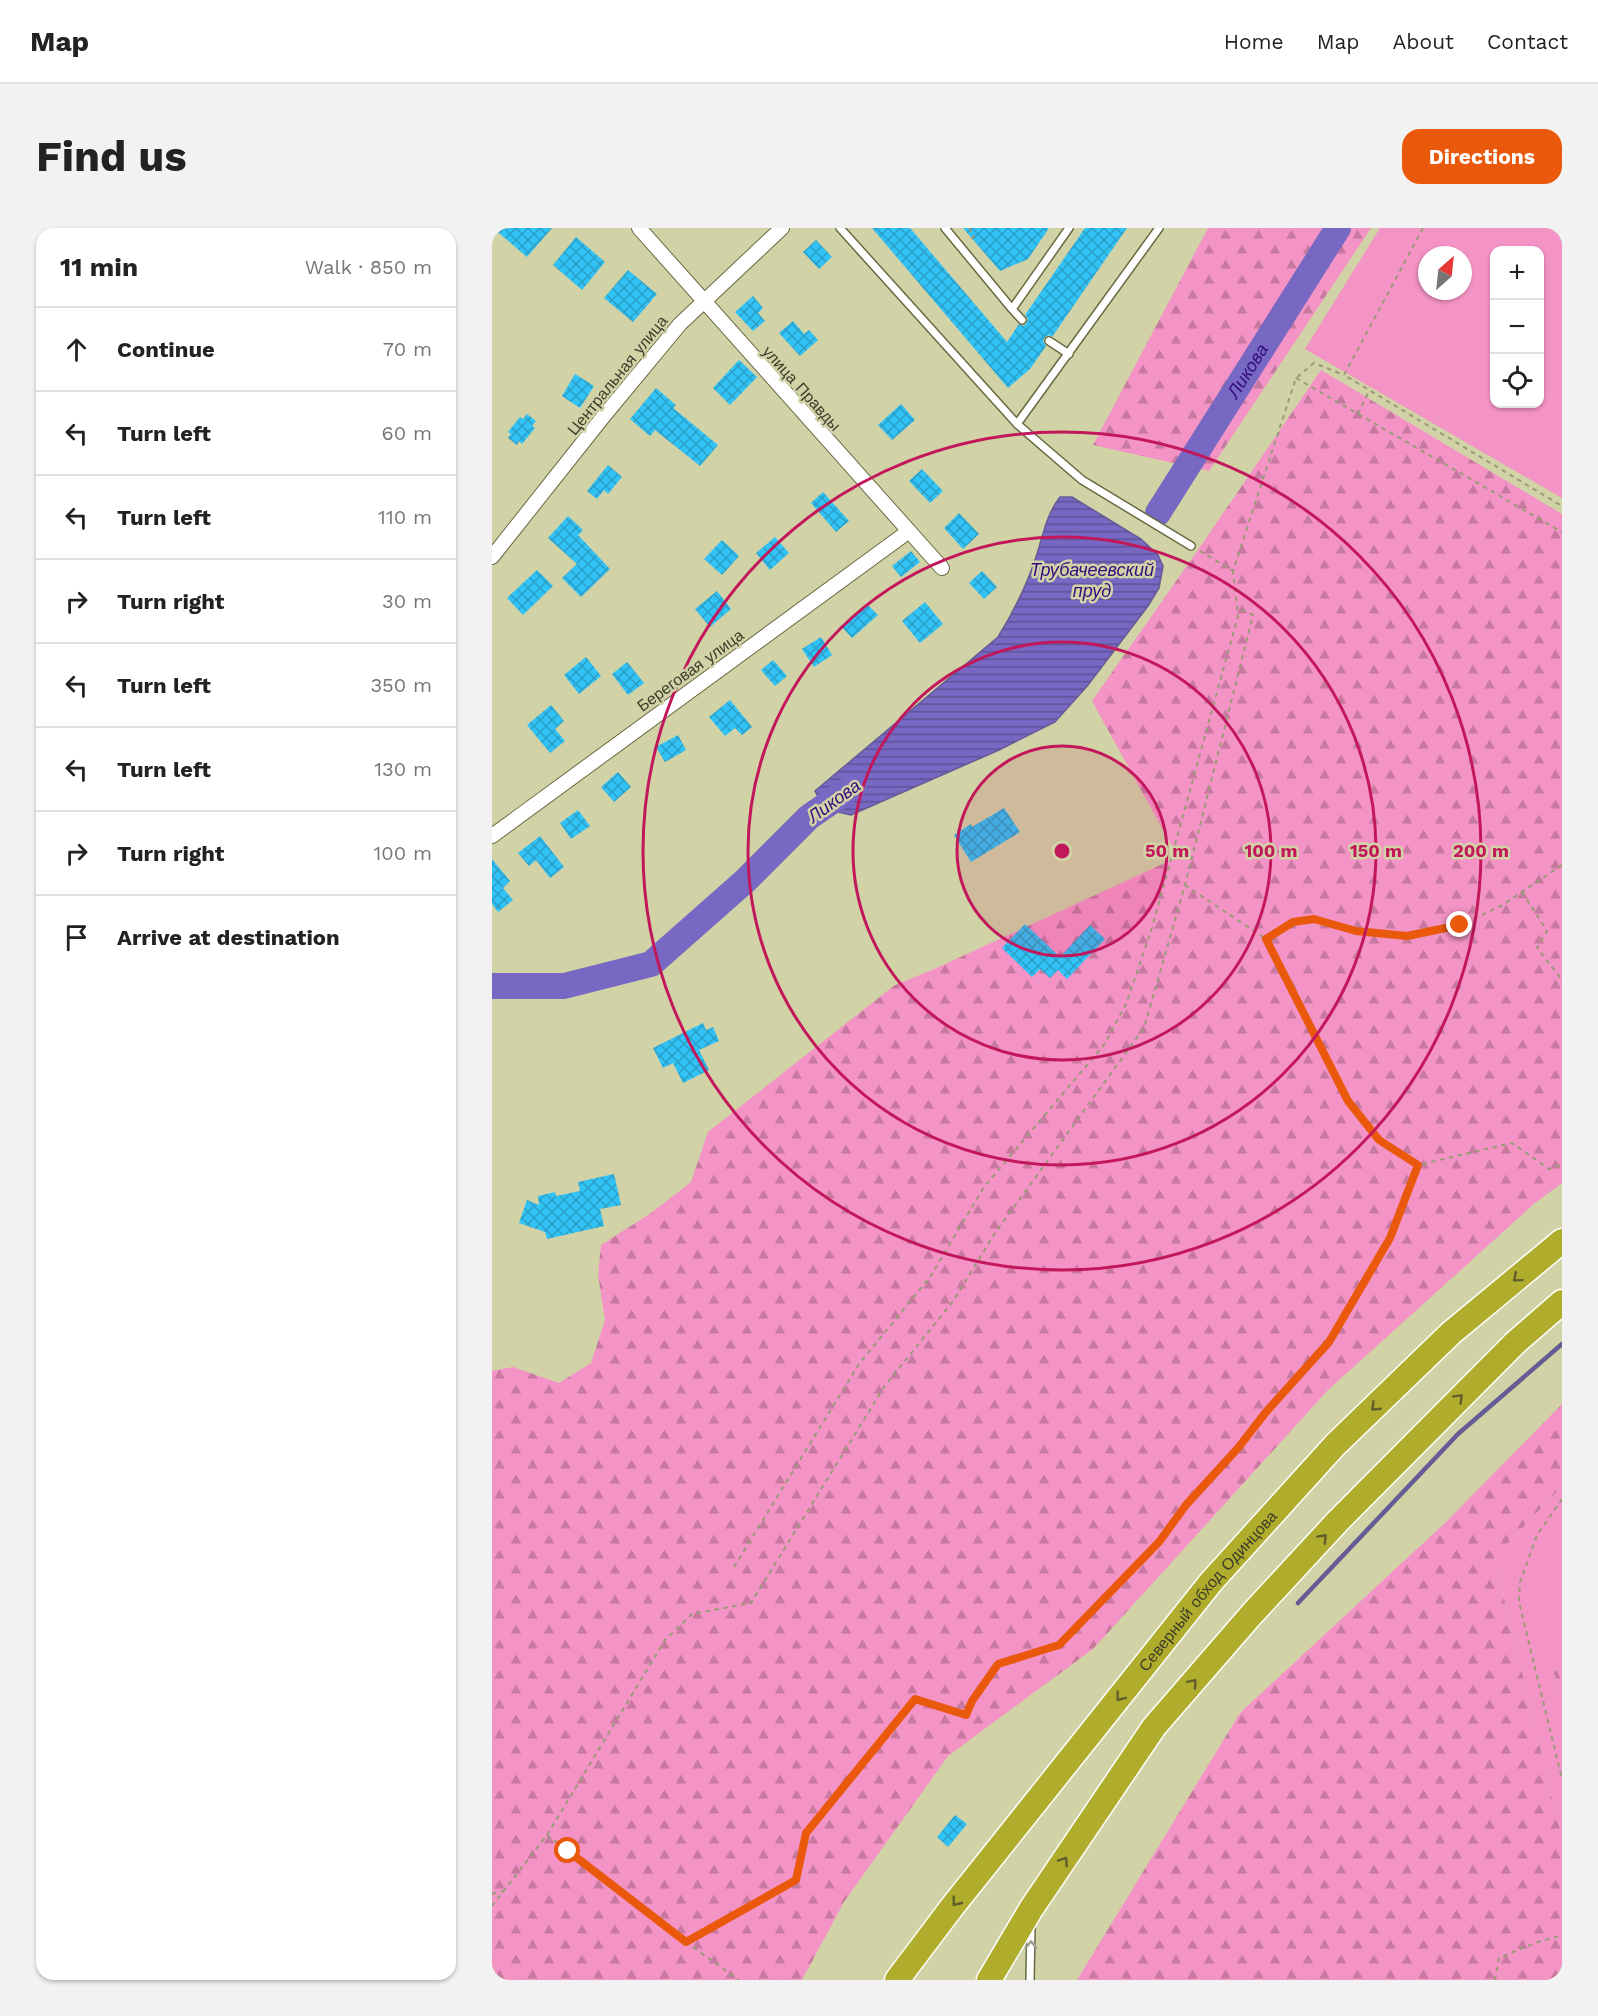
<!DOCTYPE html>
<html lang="en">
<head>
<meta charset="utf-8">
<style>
	:root { --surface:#fff; --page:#f2f2f2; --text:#222; --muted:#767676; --line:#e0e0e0; --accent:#ea580c }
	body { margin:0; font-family:"Work Sans",sans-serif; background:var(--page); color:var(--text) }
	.controls { position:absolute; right:18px; top:18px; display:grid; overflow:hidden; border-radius:12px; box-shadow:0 2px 4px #0004 }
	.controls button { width:54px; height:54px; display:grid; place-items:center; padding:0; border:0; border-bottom:2px solid var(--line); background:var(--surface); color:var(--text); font:30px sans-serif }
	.compass { position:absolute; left:926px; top:18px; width:54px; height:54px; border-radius:50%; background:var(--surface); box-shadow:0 2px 4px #0004; rotate:27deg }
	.stop { position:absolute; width:18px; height:18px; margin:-14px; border:4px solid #ea580c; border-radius:50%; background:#fff }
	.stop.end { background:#ea580c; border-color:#fff; box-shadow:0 2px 6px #0008 }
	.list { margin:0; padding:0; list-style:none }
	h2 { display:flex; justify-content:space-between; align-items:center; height:78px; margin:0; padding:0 24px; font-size:26px }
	h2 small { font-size:20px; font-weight:400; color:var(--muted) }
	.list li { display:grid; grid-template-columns:39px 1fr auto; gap:18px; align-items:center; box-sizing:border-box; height:84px; padding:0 24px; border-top:2px solid var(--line) }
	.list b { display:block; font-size:22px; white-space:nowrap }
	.list em { font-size:20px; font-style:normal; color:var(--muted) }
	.icon { flex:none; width:33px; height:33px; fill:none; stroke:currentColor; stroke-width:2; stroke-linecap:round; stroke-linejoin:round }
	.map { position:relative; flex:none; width:1070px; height:1752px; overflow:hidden; border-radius:18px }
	header { display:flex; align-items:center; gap:36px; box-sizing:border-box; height:84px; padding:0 30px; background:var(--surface); border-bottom:2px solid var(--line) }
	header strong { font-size:28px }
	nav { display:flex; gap:33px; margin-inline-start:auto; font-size:21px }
	.intro { display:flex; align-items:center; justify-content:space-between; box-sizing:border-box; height:144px; padding:0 36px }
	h1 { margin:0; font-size:42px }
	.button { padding:15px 27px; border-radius:18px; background:var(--accent); color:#fff; font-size:21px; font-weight:700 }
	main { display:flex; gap:36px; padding:0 36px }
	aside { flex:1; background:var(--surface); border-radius:18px; box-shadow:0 2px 4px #0004 }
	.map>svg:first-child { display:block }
</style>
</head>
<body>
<header>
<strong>Map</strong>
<nav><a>Home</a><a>Map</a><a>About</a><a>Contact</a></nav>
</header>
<div class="intro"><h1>Find us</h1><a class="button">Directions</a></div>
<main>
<aside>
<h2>11 min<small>Walk · 850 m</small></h2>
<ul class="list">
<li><svg class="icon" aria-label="ahead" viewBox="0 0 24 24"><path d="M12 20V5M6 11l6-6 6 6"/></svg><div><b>Continue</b></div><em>70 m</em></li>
<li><svg class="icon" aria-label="left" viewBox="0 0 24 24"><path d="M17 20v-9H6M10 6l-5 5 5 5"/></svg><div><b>Turn left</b></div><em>60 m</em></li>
<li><svg class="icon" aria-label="left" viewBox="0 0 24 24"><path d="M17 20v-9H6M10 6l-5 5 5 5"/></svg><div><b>Turn left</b></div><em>110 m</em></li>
<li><svg class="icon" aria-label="right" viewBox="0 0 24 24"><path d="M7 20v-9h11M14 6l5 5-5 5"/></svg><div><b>Turn right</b></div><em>30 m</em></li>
<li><svg class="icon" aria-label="left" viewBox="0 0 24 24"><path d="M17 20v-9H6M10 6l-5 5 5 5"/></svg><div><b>Turn left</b></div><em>350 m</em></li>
<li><svg class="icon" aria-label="left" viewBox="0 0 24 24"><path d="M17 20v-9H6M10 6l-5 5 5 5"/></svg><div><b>Turn left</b></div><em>130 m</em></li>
<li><svg class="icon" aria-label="right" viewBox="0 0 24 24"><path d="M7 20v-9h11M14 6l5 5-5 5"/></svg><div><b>Turn right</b></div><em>100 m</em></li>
<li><svg class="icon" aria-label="arrive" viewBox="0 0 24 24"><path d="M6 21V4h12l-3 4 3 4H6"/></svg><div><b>Arrive at destination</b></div></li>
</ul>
</aside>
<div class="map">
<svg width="1070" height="1752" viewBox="0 0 1070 1752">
	<defs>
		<pattern id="forest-firs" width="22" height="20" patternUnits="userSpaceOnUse" patternTransform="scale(1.5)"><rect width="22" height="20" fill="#f493c5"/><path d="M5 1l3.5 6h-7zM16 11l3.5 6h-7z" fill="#c779a0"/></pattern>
		<pattern id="water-rules" width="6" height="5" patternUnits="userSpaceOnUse" patternTransform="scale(1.5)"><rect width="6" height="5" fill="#7668c3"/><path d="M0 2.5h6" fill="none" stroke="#5d5296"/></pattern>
		<pattern id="building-cross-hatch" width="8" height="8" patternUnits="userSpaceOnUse" patternTransform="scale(1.5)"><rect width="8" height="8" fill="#31c2f6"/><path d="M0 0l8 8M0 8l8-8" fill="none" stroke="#2b9fc7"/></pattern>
	</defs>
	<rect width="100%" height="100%" fill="#d1d2a6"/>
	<!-- green -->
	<path fill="#f493c5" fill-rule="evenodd" d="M888 0H1070V270L813 121ZM1002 22H1048V176H1002ZM935 27H971V63H935Z
		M1070 1258V1441L1061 1442 1070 1474V1609L1002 1330Z"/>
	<!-- forest -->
	<path fill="url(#forest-firs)" d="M716 0H879L717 243 601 217Z
		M829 142 1070 286V955L1043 975 836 1162 601 1421 456 1528 352 1674 310 1752H0V1143L21 1139 67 1155 99 1135 113 1092 106 1047 109 1017 159 985 199 954 216 904 403 757 440 742 686 629 600 473 708 319Z
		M1070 1176V1258L1002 1330 1070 1609V1752H585L748 1485 954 1294Z
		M1070 1441V1474L1061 1442Z"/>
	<!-- water -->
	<path fill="url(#water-rules)" stroke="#655b95" stroke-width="1.5" d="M568 269H580L649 311 666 327 671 338 667 360 656 378 596 457 563 494 507 522 359 587C339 583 332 582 323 563L506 409C522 383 535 357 544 329 551 308 554 287 568 269Z"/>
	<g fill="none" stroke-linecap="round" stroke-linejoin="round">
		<!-- stream -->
		<path stroke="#655b95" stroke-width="4.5" d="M806 1375 966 1206 1070 1116"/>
		<!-- river -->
		<g stroke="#7668c3" stroke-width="26">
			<path id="s1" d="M666 285 846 0"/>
			<path d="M0 758H72L159 736 253 653 317 589 362 558"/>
		</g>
	</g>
	<!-- building -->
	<path fill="url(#building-cross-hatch)" d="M1 0H60L35 29Z
		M380 0H418L515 114 527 96 531 98 534 96 536 91 533 87 593 0H635L560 109 557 107 553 109 551 113 554 118 538 141 516 160Z
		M471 0H557L536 31 508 43Z
		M84 9 113 34 90 62 61 37Z
		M324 12 340 29 327 41 311 24Z
		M136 42 165 66 141 94 112 70Z
		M261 68 271 80 266 85 273 93 261 103 243 84Z
		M301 93 312 106 317 102 326 112 308 128 287 105Z
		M247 132 265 149 238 177 221 160Z
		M83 146 102 158 88 180 70 168Z
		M164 160 184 177 181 180 226 217 208 238 163 202 158 208 138 191Z
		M409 176 423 192 400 212 386 197Z
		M35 186 44 193 40 198 43 200 30 216 27 213 25 217 16 210 19 206 16 204 28 189 31 191Z
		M116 237 130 249 116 266 112 262 105 271 95 263Z
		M430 241 451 263 438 275 417 253Z
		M331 264 357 293 344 304 319 275Z
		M467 285 487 306 471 321 452 300Z
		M76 288 91 302 86 307 118 341 89 369 70 350 85 336 56 310Z
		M283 309 297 325 278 342 264 325Z
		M230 312 247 328 230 347 212 331Z
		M419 323 428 334 409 349 400 338Z
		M45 342 61 358 31 387 15 370Z
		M490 343 505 359 492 371 477 355Z
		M225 363 239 381 218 399 203 381Z
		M433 374 451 396 428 415 410 393Z
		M375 376 386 387 360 410 349 398Z
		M329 409 340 427 322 439 310 421Z
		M94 429 109 448 87 466 72 447Z
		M281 432 295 448 283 458 269 442Z
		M135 434 152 455 136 467 120 446Z
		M238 472 260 499 250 507 243 500 233 508 217 489Z
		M59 477 72 493 63 501 73 513 58 525 35 497Z
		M186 507 194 522 173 534 164 519Z
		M126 544 139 559 122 574 109 559Z
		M512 580 528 604 479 634 462 607 479 596 480 599Z
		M86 582 98 598 79 611 68 595Z
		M48 608 72 639 58 650 44 632 37 638 26 625Z
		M0 631 18 653 11 660 21 672 6 684 0 676Z
		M533 696 568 729 598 697 613 711 575 751 566 742 558 750 548 741 540 749 510 720Z
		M211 795 214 802 221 799 227 813 207 822 217 842 191 855 181 835 171 840 161 820Z
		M122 946 129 977 108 981 112 998 55 1011 53 1004 27 995 35 972 47 977 46 968 63 964 64 968 88 963 86 954Z
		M463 1587 475 1596 456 1619 445 1609Z"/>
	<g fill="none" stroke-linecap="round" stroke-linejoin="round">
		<defs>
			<path id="lane" d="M348 0 525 196 590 252 699 318
				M453 0 520 81 577 0
				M520 81 530 92
				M557 113 577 126
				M525 196 667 0
				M538 1752 539 1698"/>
			<path id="street" d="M147 0 450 340
				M0 329 111 189 188 96 290 0
				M0 608 417 303"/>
			<g id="highway">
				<path id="s2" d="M405 1752 460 1679 719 1354 843 1217 959 1105 1070 1013"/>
				<path d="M497 1752 539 1681 662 1499 759 1387 845 1294 1023 1115 1070 1074"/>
			</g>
		</defs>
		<!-- lane casing -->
		<use href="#lane" stroke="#6a6a42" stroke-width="10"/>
		<!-- street casing -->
		<use href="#street" stroke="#6a6a42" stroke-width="16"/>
		<!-- highway casing -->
		<use href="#highway" stroke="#fff" stroke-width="27"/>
		<!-- path -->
		<path stroke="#999a78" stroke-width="2" stroke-dasharray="4.5 4.5" stroke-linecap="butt" d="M477 0 482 8 477 13
			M931 0 852 147 1070 278
			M804 150 1070 304
			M866 186 877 163
			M708 323 741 343 804 150 822 135 852 147
			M1070 637 1009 678 968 697 915 708 864 703 822 691 801 694 774 711 857 873 887 912 926 937 1020 915 1057 941 1070 936
			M693 657 774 711
			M1030 664 1055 703 1045 720 1070 752
			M1070 1271 1045 1307 1028 1354 1027 1374 1070 1551
			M242 1339 367 1136 438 1049 492 959 612 817 634 776 660 700 746 388 741 343
			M55 1607 194 1714 305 1652 314 1605 423 1471 474 1487 480 1473 506 1436 567 1417 667 1314 694 1277 746 1220 774 1184 837 1114 898 1010 926 937
			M0 1666 11 1663
			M0 1678 55 1607 173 1412 200 1386 259 1375 392 1159 462 1072 503 1005 652 800 693 657 761 387 745 380
			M194 1714 247 1752
			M1003 1752 1007 1730 1043 1715 1070 1707"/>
		<!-- lane -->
		<use href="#lane" stroke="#fff" stroke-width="7"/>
		<!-- street -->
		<use href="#street" stroke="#fff" stroke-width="14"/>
		<!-- highway -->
		<use href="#highway" stroke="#b0ad2d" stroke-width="24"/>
	</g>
	<!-- one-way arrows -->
	<defs><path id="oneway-chevron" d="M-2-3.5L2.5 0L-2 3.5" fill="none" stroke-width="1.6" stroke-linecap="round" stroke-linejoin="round" transform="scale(1.5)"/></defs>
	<g stroke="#5f5e2c">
		<use href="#oneway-chevron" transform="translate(1025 1050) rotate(140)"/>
		<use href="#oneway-chevron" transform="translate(967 1170) rotate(-45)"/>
		<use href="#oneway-chevron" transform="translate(883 1179) rotate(136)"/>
		<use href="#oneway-chevron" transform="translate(831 1310) rotate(-47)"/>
		<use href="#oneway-chevron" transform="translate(701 1455) rotate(-49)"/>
		<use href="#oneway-chevron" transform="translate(628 1469) rotate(128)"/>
		<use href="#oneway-chevron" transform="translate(572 1633) rotate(-56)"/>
		<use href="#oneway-chevron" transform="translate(464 1674) rotate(129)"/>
	</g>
	<use stroke="#9e9e95" href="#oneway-chevron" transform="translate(539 1717) rotate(-89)"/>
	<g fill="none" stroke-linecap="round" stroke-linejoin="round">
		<!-- route -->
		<path stroke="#ea580c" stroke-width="8" d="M76 1623 194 1714 304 1652 314 1605 423 1471 474 1487 480 1473 506 1436 567 1417 667 1314 694 1277 746 1220 774 1184 837 1114 898 1010 926 937 887 912 856 873 774 711 801 694 822 691 864 703 915 708 968 697"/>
	</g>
	<!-- distance rings -->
	<circle cx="570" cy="623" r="105" fill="#c2185b" fill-opacity=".12"/>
	<g fill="none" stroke="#c2185b" stroke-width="3">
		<circle cx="570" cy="623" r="105"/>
		<circle cx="570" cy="623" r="209"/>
		<circle cx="570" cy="623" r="314"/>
		<circle cx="570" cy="623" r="419"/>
	</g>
	<g text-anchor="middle" stroke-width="5" stroke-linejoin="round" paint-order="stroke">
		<!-- street labels -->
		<g font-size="16" fill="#3c3c2b" stroke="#d1d2a6">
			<text transform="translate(125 147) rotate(-51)" y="6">Центральная улица</text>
			<text transform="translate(310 160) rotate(48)" y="6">улица Правды</text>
			<text transform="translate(198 442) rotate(-36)" y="6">Береговая улица</text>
			<text dy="6" stroke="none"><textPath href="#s2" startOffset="498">Северный обход Одинцова</textPath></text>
		</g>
		<!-- water labels -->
		<g font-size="18" font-style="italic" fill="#350b7e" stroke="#d1d2a6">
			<text dy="6" stroke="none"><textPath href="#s1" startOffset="168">Ликова</textPath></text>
			<text x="600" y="348">Трубачеевский<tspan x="600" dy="21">пруд</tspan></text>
			<text transform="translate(342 573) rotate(-36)" y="6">Ликова</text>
		</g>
	</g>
	<circle cx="570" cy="623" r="9" fill="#c2185b" stroke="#d1d2a6" stroke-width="3"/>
	<g font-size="18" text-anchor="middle" font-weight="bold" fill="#c2185b" stroke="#d1d2a6" stroke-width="5" stroke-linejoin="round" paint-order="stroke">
		<text x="675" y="629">50 m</text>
		<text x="779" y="629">100 m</text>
		<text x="884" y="629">150 m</text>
		<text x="989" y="629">200 m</text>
	</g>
</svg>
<div class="controls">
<button>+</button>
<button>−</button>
<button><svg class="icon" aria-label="locate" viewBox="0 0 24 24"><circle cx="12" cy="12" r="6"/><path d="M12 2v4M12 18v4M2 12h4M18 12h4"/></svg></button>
</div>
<svg class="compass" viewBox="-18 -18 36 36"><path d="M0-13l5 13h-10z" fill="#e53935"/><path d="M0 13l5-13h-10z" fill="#767676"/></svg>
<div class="stop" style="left:76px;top:1623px"></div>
<div class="stop end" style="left:968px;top:697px"></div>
</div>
</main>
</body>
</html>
